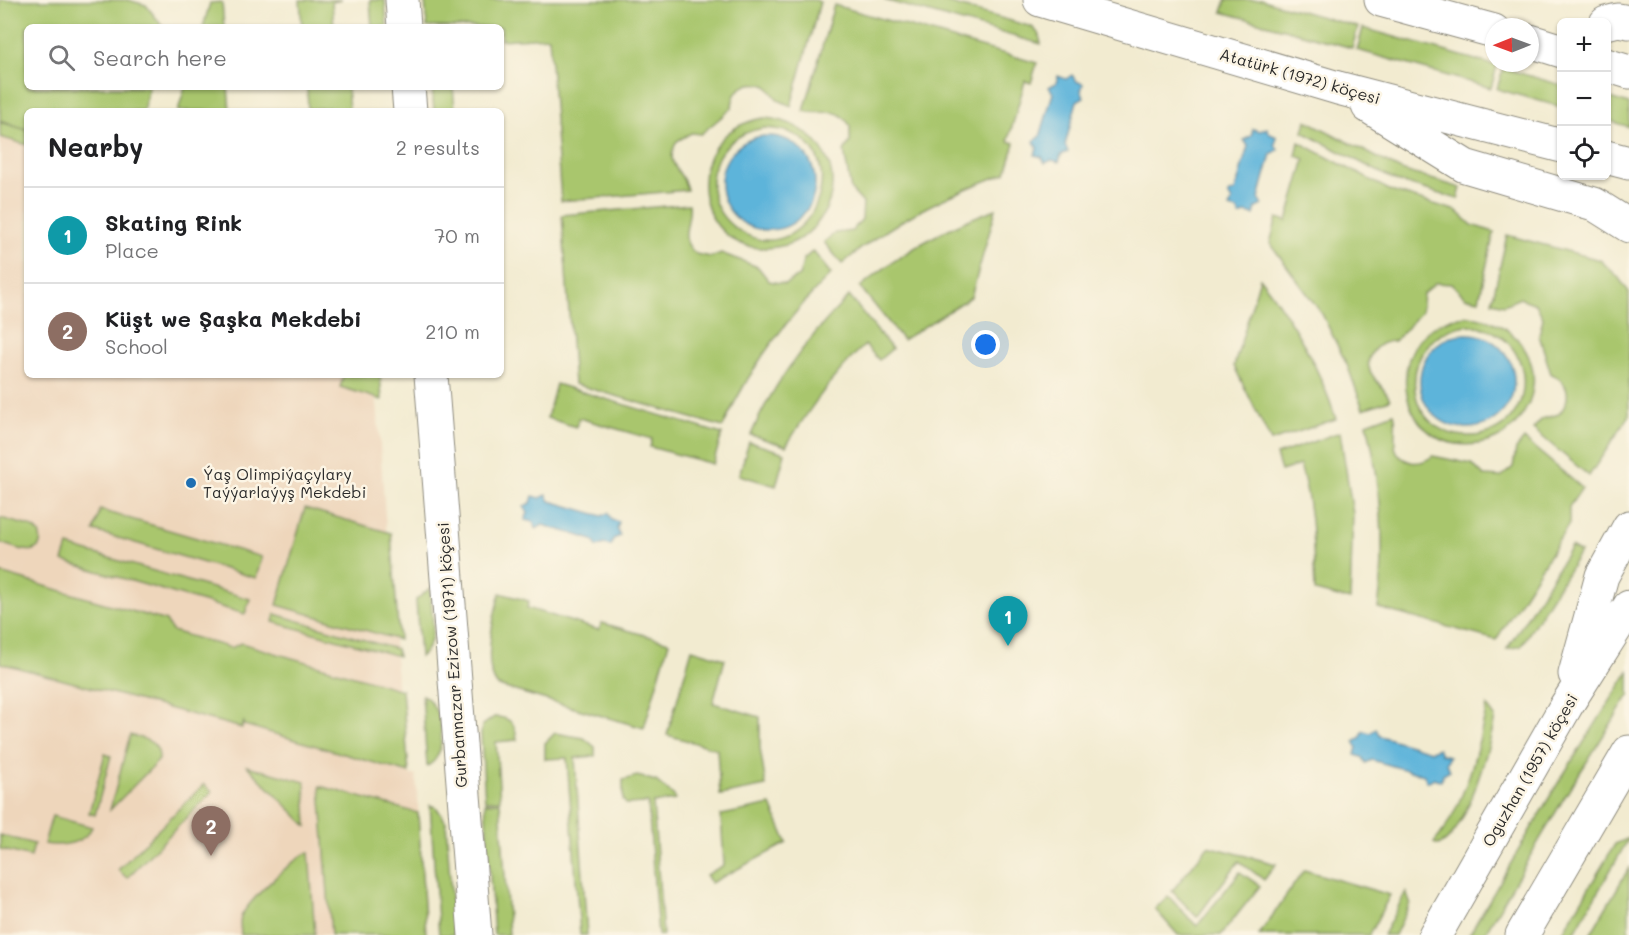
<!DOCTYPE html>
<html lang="en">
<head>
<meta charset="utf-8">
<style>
	:root { --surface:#fff; --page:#f2f2f2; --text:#202124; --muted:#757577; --line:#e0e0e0; --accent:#0b8043 }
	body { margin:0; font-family:Mali,sans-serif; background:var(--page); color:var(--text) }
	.controls { position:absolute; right:18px; top:18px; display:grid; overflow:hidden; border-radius:9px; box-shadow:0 2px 4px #0004 }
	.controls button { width:54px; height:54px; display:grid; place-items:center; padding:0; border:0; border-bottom:2px solid var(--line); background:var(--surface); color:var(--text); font:30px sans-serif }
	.compass { position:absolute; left:1485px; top:18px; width:54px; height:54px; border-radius:50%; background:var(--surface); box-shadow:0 2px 4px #0004; rotate:269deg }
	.you { position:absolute; left:986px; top:345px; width:21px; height:21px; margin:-15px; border:4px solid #fff; border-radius:50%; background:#1a73e8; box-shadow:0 0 0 9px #1a73e833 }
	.badge { display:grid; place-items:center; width:39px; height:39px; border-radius:50%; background:var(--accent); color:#fff; font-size:20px; font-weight:700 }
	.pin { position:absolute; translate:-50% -50px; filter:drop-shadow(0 2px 3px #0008) }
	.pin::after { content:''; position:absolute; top:32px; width:21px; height:18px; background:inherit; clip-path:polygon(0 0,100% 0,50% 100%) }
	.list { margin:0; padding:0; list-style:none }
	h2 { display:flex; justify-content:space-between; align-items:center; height:78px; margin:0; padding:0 24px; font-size:26px }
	h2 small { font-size:20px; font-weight:400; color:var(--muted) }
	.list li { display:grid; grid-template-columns:39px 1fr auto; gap:18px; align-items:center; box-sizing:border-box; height:96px; padding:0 24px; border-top:2px solid var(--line) }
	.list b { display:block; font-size:22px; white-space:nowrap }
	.list p { margin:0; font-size:20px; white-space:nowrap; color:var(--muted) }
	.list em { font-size:20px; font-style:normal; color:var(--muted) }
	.icon { flex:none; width:33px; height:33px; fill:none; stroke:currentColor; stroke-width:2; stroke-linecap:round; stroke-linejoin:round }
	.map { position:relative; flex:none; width:1629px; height:935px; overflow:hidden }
	.search { position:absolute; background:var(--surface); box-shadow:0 2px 4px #0004; left:24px; top:24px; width:480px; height:66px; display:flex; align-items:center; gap:15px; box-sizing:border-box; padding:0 21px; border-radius:9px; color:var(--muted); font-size:22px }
	.panel { position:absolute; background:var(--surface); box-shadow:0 2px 4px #0004; left:24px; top:108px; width:480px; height:270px; border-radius:9px }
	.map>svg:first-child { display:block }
</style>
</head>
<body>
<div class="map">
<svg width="1629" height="935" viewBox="0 0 1629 935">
	<rect width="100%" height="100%" fill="#fcf5e5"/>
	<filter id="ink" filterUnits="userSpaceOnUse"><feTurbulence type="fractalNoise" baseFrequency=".0167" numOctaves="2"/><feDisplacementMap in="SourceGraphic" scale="12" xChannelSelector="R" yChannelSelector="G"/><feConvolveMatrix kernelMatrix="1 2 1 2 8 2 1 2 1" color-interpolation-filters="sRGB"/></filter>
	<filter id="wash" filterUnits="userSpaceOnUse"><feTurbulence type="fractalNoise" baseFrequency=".008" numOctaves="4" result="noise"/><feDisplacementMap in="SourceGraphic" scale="24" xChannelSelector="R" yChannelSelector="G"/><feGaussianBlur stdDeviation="1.35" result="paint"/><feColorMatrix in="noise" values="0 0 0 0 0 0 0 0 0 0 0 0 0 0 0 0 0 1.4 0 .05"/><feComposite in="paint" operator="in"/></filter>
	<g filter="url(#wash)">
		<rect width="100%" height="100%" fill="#f2ebd0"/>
		<!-- built -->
		<path fill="#eed6bb" d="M0 128 27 136V375H375L399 710 0 591Z
			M0 648 245 719 244 725 416 776 427 935H0Z"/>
		<!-- green -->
		<path fill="#a9c66d" stroke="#6a784c" stroke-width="1.5" fill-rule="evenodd" d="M0 0H128L146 5 163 27H27V87H149L143 111H27V129L0 121Z
			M300 0H341L332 2 334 27H302Z
			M370 0H385L387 27H372Z
			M425 0H815L820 2 791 106 778 100 767 86C749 79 732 88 732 108L701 134 691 133 677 141C663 167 683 168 687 190L561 201 549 37 501 40V27H427Z
			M884 0H937L1032 27 1039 34 1041 44Z
			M1226 0H1262L1358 27 1352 48 1222 12Z
			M222 2 224 27H203L210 3Z
			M834 5 1037 63 1031 83 1025 81 1008 141 1015 143 1006 173C943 197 893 220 842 264L824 242 835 233 852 231 862 219 863 203 851 190 844 151 850 142V126C837 103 823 117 804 111Z
			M1363 28 1497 66 1491 88 1357 50Z
			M1503 68 1561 85V107L1497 89Z
			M185 87H228L230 111H178Z
			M307 87H347L349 111H329V108L308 109Z
			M432 87H453L455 111H434Z
			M1607 97 1629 104V127L1607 120Z
			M764 118C814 120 852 171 821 218 811 233 796 244 777 247 693 261 672 133 764 118ZM764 128C870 132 811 283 735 228 720 217 711 200 712 181 713 151 736 132 764 128Z
			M1306 120 1401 170 1461 188 1458 199 1396 181 1303 132Z
			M0 122 27 130V145L0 137Z
			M1299 142 1391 191 1457 211 1472 225 1494 232 1479 300 1465 297 1452 284 1436 283 1423 294 1421 312 1395 341C1386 341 1379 343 1373 351 1358 372 1384 383 1390 400L1363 409 1348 367 1322 314 1270 243 1277 218 1287 221 1305 159 1296 156Z
			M689 204C692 224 676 237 696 254L711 257 721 253 758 267 769 281 785 284 799 276 804 259 813 251 831 274C786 319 749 368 723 427L574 384 562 215Z
			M996 209 971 297 903 340 860 287C902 252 945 227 996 209Z
			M1507 235 1600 260 1618 277 1629 292V416L1589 476 1533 429 1542 419 1559 414C1572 399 1570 382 1551 374L1539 335 1543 318 1536 304 1520 298 1504 305 1492 302Z
			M1260 278C1294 322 1319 366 1336 419L1271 441 1234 366Z
			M849 296 892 349 879 360 865 345C833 374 809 410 786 446L751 435C773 382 809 337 849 296Z
			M1467 316C1521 319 1554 374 1519 420 1509 433 1494 442 1477 444 1392 455 1376 325 1467 316ZM1468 325C1542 331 1541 434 1470 436 1399 437 1394 334 1468 325Z
			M344 375H380L382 400 340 387Z
			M556 384 722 434 713 464 650 447 652 439 579 418 576 427 547 418Z
			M1394 413C1400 430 1384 454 1411 462 1419 464 1426 461 1433 456L1472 464 1484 476 1501 477 1513 467 1516 449 1524 439 1582 488 1569 507V524L1496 640 1378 608C1387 545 1381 485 1367 423Z
			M1340 432 1353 514 1350 600 1315 591C1313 548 1313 506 1300 465L1281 471 1276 455Z
			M749 442 785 453 776 486 739 475Z
			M305 508 391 533 399 640 277 605Z
			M100 510 262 557 256 578 94 531Z
			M0 518C10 521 23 523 33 528 42 532 44 547 33 550 24 553 9 545 0 543Z
			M68 546 250 599 245 614 63 561Z
			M1571 547 1580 552 1521 646 1507 649Z
			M0 573 166 621 172 631 231 648 241 643 402 690 409 773 244 725V721L242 728 0 663Z
			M430 588C431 612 440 641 420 657L416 600Z
			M500 593 529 601 527 608 599 630 602 623 669 642 644 728 498 686C481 667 494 615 500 593Z
			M275 614 396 649 398 656 273 622Z
			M692 649 725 659 713 703 760 717V748L766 786 720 795 717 749 667 735Z
			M1629 671V695L1564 798 1484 935H1469L1553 791Z
			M422 695C443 704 450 757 427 766Z
			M1487 706 1495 717C1491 743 1464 842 1437 845L1434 843C1465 806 1477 752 1487 706Z
			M494 717C511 717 516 724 517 740L496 742 500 800 485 801 481 734 482 726Z
			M555 733 584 738 595 747V756L575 758 587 935H580L567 758 545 759V743Z
			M130 735C145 739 160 741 159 760L110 810Z
			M105 754 111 756 95 815 89 813Z
			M247 766 305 782 307 826Z
			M637 776 656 781 674 796 675 800 653 803 663 935H658L648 803 626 804 623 800V780Z
			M204 784 212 792 127 878 118 870Z
			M320 786 418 813 426 935H331Z
			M500 802 509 935H494L485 803Z
			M430 805 437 808 446 822 454 935H439Z
			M771 805 787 843 711 883 706 875 724 865 721 815Z
			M52 816 92 827C85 844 61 847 44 844Z
			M0 835 34 844 31 857 0 849Z
			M1629 838 1573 935H1561L1615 844Z
			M1208 846 1276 864 1264 880 1239 861 1197 917 1172 891Z
			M309 852 315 935H241C241 930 239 923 241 917 247 902 294 858 309 852Z
			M1629 868V935H1590Z
			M1304 870 1390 895 1369 935H1259Z
			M1240 872 1260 886 1221 935H1178L1155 909 1168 896 1197 926Z
			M1406 892 1410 903 1395 935H1383Z"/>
		<!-- water -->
		<path fill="#5db4da" stroke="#447082" stroke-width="1.5" d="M1072 75 1076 81 1083 84 1081 91 1084 97 1077 101 1065 145 1068 152 1061 155 1059 162 1052 160 1045 163 1042 157 1035 155 1037 148 1034 141 1040 137 1053 93 1049 87 1056 83 1058 76 1066 79Z
			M1267 128 1270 134 1277 137 1275 144 1278 150 1271 154 1259 198 1262 205 1256 208 1254 215 1246 213 1240 216 1237 210 1229 208 1232 201 1228 194 1235 191 1248 146 1244 140 1251 136 1253 129 1260 131Z
			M721 183a47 47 0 1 1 94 0a47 47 0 1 1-94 0Z
			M1420 381a47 47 0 1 1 94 0a47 47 0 1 1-94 0Z
			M547 495 550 501 557 503 602 516 608 513 612 520 619 522 617 529 620 536 613 539 611 546 604 544 597 547 594 541 587 538 543 525 536 529 533 522 525 520 528 513 524 506 531 503 533 496 540 498Z
			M1376 729 1380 736 1431 751 1438 748 1441 754 1449 756 1446 764 1450 770 1443 774 1441 781 1434 778 1427 782 1424 775 1417 773 1372 760 1366 763 1362 757 1355 755 1357 747 1354 741 1361 737 1363 731 1370 733Z"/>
	</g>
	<g filter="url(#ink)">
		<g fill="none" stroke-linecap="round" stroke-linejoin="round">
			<defs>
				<path id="secondary" d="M402 0 404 27
					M1040 0 1338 88 1562 146
					M1381 0 1494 31
					M1606 23 1618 20 1629 22
					M1530 41 1562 51
					M1606 65 1629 72
					M408 87 410 111
					M1368 106 1465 166 1594 204 1629 226
					M1606 157 1629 163
					M431 375 475 935
					M1575 674 1602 576 1629 527
					M1435 935 1566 706 1629 607
					M1522 935 1629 752"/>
			</defs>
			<!-- secondary casing -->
			<use href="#secondary" stroke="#8e8b7e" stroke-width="35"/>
			<!-- secondary -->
			<use href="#secondary" stroke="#fff" stroke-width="33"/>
		</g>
	</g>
	<!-- markers -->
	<circle fill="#1f6fb2" stroke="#fcf5e5" stroke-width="2" cx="191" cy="483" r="6"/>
	<g text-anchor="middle" stroke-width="5" stroke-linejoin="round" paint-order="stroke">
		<!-- street labels -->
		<g font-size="16" fill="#2b2b2b" stroke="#fcf5e5">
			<text transform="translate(1300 76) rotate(16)" y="6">Atatürk (1972) köçesi</text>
			<text transform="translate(452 655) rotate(-94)" y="6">Gurbannazar Ezizow (1971) köçesi</text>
			<text transform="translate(1530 770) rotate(-60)" y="6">Oguzhan (1957) köçesi</text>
		</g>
		<!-- poi labels -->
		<g font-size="16" fill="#2b2b2b" stroke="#fcf5e5" text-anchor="start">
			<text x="203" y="480">Ýaş Olimpiýaçylary<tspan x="203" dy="18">Taýýarlaýyş Mekdebi</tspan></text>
		</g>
	</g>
</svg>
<div class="controls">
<button>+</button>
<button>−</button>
<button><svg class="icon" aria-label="locate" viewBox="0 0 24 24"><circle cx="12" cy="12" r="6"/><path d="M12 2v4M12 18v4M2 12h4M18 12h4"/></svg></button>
</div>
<svg class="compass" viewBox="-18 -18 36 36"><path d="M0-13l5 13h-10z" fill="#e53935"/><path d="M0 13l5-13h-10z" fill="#757577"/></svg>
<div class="you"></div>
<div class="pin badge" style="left:1008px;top:646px;background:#0f9aa8">1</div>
<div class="pin badge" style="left:211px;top:856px;background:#8d6e63">2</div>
<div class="search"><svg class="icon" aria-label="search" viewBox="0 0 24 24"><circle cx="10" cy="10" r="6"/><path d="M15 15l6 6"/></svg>Search here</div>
<section class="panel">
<h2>Nearby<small>2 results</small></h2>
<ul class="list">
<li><span class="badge" style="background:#0f9aa8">1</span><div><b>Skating Rink</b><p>Place</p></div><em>70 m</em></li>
<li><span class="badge" style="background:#8d6e63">2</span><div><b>Küşt we Şaşka Mekdebi</b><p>School</p></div><em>210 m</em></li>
</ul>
</section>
</div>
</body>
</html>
